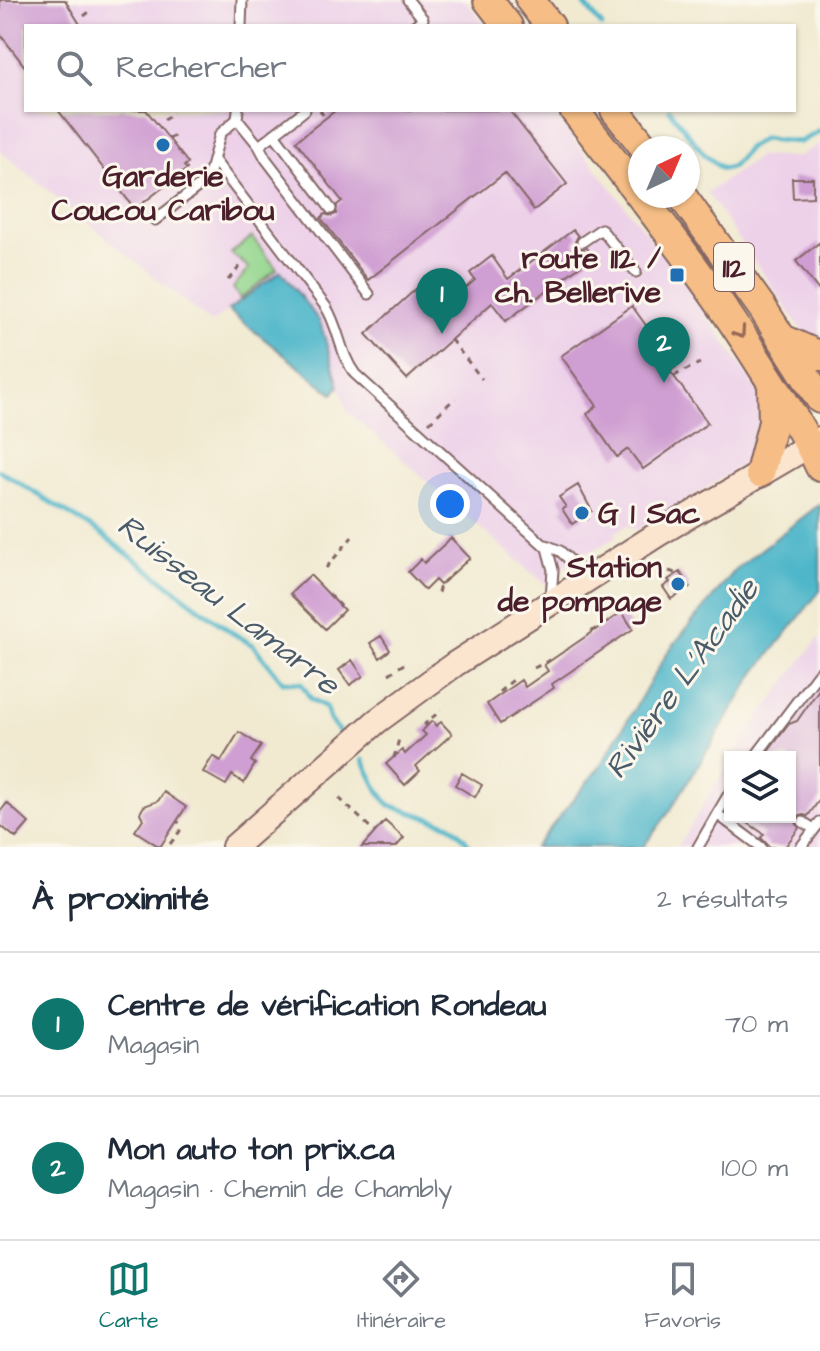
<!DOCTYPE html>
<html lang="fr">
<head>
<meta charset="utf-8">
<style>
	:root { --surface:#fff; --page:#f2f2f3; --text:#1f2937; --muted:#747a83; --line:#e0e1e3; --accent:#0f766e }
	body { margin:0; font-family:"Architects Daughter",sans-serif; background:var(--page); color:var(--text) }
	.controls { position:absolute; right:24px; bottom:24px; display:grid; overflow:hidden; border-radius:0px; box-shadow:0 2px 6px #0004 }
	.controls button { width:72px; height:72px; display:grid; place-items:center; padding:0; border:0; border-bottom:2px solid var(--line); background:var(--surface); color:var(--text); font:40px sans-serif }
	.compass { position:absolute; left:628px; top:136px; width:72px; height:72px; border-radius:50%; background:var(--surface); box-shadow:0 2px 6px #0004; rotate:44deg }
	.you { position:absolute; left:450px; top:504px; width:28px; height:28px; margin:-20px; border:6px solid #fff; border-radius:50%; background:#1a73e8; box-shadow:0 0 0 12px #1a73e833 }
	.badge { display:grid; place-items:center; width:52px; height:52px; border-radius:50%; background:var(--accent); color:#fff; font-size:26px; font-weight:700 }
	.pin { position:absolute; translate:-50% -66px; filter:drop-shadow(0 2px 4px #0008) }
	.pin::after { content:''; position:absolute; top:42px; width:28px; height:24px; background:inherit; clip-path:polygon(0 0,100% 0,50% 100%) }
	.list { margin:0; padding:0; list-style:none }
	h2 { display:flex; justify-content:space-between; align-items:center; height:104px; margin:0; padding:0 32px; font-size:34px }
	h2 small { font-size:26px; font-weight:400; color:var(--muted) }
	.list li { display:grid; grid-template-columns:52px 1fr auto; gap:24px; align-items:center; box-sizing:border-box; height:144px; padding:0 32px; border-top:2px solid var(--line) }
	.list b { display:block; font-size:30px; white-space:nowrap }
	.list p { margin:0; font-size:26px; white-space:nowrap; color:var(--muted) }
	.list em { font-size:26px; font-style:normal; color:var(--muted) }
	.icon { flex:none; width:44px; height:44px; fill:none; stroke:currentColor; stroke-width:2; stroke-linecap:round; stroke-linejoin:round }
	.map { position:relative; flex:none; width:820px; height:847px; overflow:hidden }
	.search { position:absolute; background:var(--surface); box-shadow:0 2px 6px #0004; left:24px; right:24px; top:24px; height:88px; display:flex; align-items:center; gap:20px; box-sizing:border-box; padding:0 28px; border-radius:0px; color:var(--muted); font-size:30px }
	.sheet { height:392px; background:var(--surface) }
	nav { display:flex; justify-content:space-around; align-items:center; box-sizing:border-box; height:112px; border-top:2px solid var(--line); background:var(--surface); font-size:22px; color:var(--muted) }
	nav a { display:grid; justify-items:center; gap:4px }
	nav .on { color:var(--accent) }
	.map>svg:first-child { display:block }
</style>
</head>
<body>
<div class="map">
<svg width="820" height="847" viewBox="0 0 820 847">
	<rect width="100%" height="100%" fill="#fbf7ec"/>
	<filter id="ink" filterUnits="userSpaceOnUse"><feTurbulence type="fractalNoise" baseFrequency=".0125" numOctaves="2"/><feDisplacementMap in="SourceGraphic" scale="16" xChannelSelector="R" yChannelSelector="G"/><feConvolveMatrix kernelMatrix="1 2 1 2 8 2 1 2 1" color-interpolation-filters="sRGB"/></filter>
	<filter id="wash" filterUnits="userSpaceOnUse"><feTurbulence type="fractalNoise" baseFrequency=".006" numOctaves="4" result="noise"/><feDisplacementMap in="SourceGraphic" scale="32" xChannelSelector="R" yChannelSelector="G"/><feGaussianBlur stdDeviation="1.8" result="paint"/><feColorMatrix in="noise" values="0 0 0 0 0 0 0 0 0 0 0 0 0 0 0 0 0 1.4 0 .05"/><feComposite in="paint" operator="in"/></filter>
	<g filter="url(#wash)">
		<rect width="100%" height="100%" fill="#f1ead1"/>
		<!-- built -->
		<path fill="#edd1e9" d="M0 0H465L486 26H26V110H551L692 293 758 392 763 404 754 451 738 468 638 530 628 525 615 533 617 536 593 551 577 554 546 585 347 411 320 322 281 271 211 323 0 151Z
			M820 143V346L801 329 707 193 760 156 798 157Z
			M820 636V847H678L730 761V817H790V757H732L747 733Z"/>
		<!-- green -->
		<path fill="#93d68d" stroke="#6e7a5c" stroke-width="2" d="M252 237 277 269 240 299 233 288 249 268 231 253Z"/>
		<!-- water -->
		<path fill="#4bb5c9" stroke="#4a6a7a" stroke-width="2" d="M281 271 320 322 339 386 333 394 228 310Z
			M820 504V591L755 673 670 811 643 847H535L601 765 669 650 737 568Z"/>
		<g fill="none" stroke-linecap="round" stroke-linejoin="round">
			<!-- stream -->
			<path stroke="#4bb5c9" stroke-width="5" d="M581 0 602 26
				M669 110 705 155 722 169 732 167 748 148 762 139 800 142 820 131
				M0 471 100 533 231 632 253 645 283 682 301 683 311 699 326 707 330 720 339 731
				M363 760 378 790 389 805 450 825 464 838 470 847"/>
		</g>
		<g id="blocks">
			<!-- building -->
			<path fill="#cf9ed2" d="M0 0H65L81 26H26V68L0 34Z
				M58 110H146L188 163 184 166 187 169 135 209Z
				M336 110H509L567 184 534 210 505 173 368 280 321 218 325 214 331 216 336 214 337 205 342 201 296 141Z
				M792 178H813V197L793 198Z
				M573 230 578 236 575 242 576 247 582 249 587 248 593 256 506 321 492 303 407 379 366 334 427 279 448 303 475 280 470 273 492 256 508 279Z
				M820 242V292L796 261Z
				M632 306 676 367 670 371 708 423 643 469 628 449 617 457 587 414 597 406 561 356Z
				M578 485 592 511 572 524 562 509 566 507 559 497Z
				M451 538 470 558 440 585 435 580 425 590 408 572 421 559 424 563Z
				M680 572 690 587 671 599 663 587 670 582 668 580Z
				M310 575 344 610 325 629 290 594Z
				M622 612 633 629 552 684 554 688 500 724 487 704 521 680 525 687 548 671 544 665Z
				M381 636 390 650 380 658 370 643Z
				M352 660 363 676 350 685 339 670Z
				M820 688V799L808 816 803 815 797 817 796 822 799 828 785 847H770L761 838 764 834 739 817H790V757H764L789 724 797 721Z
				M432 721 436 726 441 722 452 734 416 766 420 771 405 785 386 764 402 750 405 754 426 735 422 731Z
				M239 732 261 746 251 761 255 764 244 783 232 775 226 785 203 772 213 756 221 761Z
				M462 773 482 785 475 797 455 785Z
				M164 792 186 807 160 847 135 831 143 819 140 813 144 806 158 801Z
				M7 803 29 823 16 838 0 825V812Z
				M385 821 404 838 396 847H362Z"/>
		</g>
	</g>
	<g filter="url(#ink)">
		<use href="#blocks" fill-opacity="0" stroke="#846665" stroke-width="2"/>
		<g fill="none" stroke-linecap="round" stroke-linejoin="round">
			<defs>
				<path id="lane" d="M408 0 423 19 414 26
					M241 26 242 0
					M237 119 259 146 305 110
					M274 134 331 209
					M259 146 266 159 369 294
					M214 160 326 307C339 328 340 354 355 374L547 548 553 570 551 598
					M155 220 208 179 220 134 237 119 238 110
					M582 242 601 229 636 272
					M546 545 560 551 588 577
					M755 757 820 671
					M717 814 730 792
					M803 822 814 829
					M698 847 717 814 761 847
					M801 847 820 822"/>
				<path id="secondary" d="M234 847 377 721 455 664 658 534 820 439"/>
				<path id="primary" d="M488 0 508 26
					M530 0 550 26
					M574 110C640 195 708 280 765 372 785 403 805 434 820 467
					M615 110 645 148
					M682 196 763 309 820 399
					M783 339 820 356
					M760 473 773 422 772 384"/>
			</defs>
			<!-- lane casing -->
			<use href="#lane" stroke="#846665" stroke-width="13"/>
			<!-- secondary casing -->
			<use href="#secondary" stroke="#846665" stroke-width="28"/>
			<!-- primary casing -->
			<use href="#primary" stroke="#846665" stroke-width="32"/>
			<!-- path -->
			<path stroke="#846665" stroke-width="3" stroke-dasharray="6 6" stroke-linecap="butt" d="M66 1 67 0
				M84 16 93 9
				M320 110 323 115
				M164 120 173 112
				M169 139 176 135
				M228 280 243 263
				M451 340 482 379
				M669 357 687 344
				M674 376 700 363
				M429 423 455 398
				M584 516 591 521
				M326 568 352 537
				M669 571 675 573
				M438 593 440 585 452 574
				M329 594 341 606
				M591 632 601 625
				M534 668 552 659
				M389 674 404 664
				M499 692 513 680
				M427 726 425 724 441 710
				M394 758 399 739
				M339 798 375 832
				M170 844 180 831 178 821"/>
			<!-- lane -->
			<use href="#lane" stroke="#fff" stroke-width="9"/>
			<!-- secondary -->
			<use href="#secondary" stroke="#fbe5cf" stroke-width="24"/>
			<!-- primary -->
			<use href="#primary" stroke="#f6be86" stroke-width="28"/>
		</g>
		<!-- one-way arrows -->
		<defs><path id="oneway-chevron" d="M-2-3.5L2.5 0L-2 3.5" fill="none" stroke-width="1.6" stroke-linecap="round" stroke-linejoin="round" transform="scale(2)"/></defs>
		<use stroke="#976754" href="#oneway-chevron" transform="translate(740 333) rotate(56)"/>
	</g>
	<!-- markers -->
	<g fill="#1f6fb2" stroke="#fbf7ec" stroke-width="3">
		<circle cx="163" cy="145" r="8"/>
		<rect x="669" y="267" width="16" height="16" rx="4"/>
		<circle cx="582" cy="513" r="8"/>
		<circle cx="678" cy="584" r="8"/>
	</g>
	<g text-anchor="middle" stroke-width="6" stroke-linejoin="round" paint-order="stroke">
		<!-- shield labels -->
		<rect fill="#fbf7ec" stroke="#7f6065" stroke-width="2" x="714" y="243" width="40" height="48" rx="6"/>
		<g font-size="28" font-weight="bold" fill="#4a1f2b">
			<text x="734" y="277">112</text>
		</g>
		<!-- poi labels -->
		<g font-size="30" font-weight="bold" fill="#4a1f2b" stroke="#fbf7ec" text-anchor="end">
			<text x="163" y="186" text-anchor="middle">Garderie<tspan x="163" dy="34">Coucou Caribou</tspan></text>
			<text x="661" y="268">route 112 /<tspan x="661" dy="34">ch. Bellerive</tspan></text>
			<text x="598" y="523" text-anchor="start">G 1 Sac</text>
			<text x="662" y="577">Station<tspan x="662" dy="34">de pompage</tspan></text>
		</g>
		<!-- water labels -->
		<g font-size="32" font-style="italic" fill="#4a5b6a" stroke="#fbf7ec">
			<text transform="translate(229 604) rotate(38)" y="11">Ruisseau Lamarre</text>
			<text transform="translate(681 678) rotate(-54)" y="11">Rivière L'Acadie</text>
		</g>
	</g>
</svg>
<div class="controls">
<button><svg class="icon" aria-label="layers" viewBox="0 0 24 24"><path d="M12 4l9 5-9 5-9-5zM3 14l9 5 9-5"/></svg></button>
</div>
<svg class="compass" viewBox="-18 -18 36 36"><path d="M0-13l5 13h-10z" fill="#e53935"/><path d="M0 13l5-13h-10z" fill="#747a83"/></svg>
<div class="you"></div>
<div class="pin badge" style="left:442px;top:334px">1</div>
<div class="pin badge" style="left:664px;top:383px">2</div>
<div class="search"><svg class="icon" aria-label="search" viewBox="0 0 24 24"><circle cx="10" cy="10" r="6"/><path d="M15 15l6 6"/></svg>Rechercher</div>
</div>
<section class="sheet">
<h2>À proximité<small>2 résultats</small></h2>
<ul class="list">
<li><span class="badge">1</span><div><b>Centre de vérification Rondeau</b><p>Magasin</p></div><em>70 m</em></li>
<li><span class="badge">2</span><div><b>Mon auto ton prix.ca</b><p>Magasin · Chemin de Chambly</p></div><em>100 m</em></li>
</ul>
</section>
<nav>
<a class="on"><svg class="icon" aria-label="map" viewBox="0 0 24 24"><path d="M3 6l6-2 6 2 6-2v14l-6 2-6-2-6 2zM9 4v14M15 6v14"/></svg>Carte</a>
<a><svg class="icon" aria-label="directions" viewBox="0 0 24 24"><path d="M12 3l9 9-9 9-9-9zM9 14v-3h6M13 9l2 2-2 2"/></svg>Itinéraire</a>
<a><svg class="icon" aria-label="saved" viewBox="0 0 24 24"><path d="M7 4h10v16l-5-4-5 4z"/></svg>Favoris</a>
</nav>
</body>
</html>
